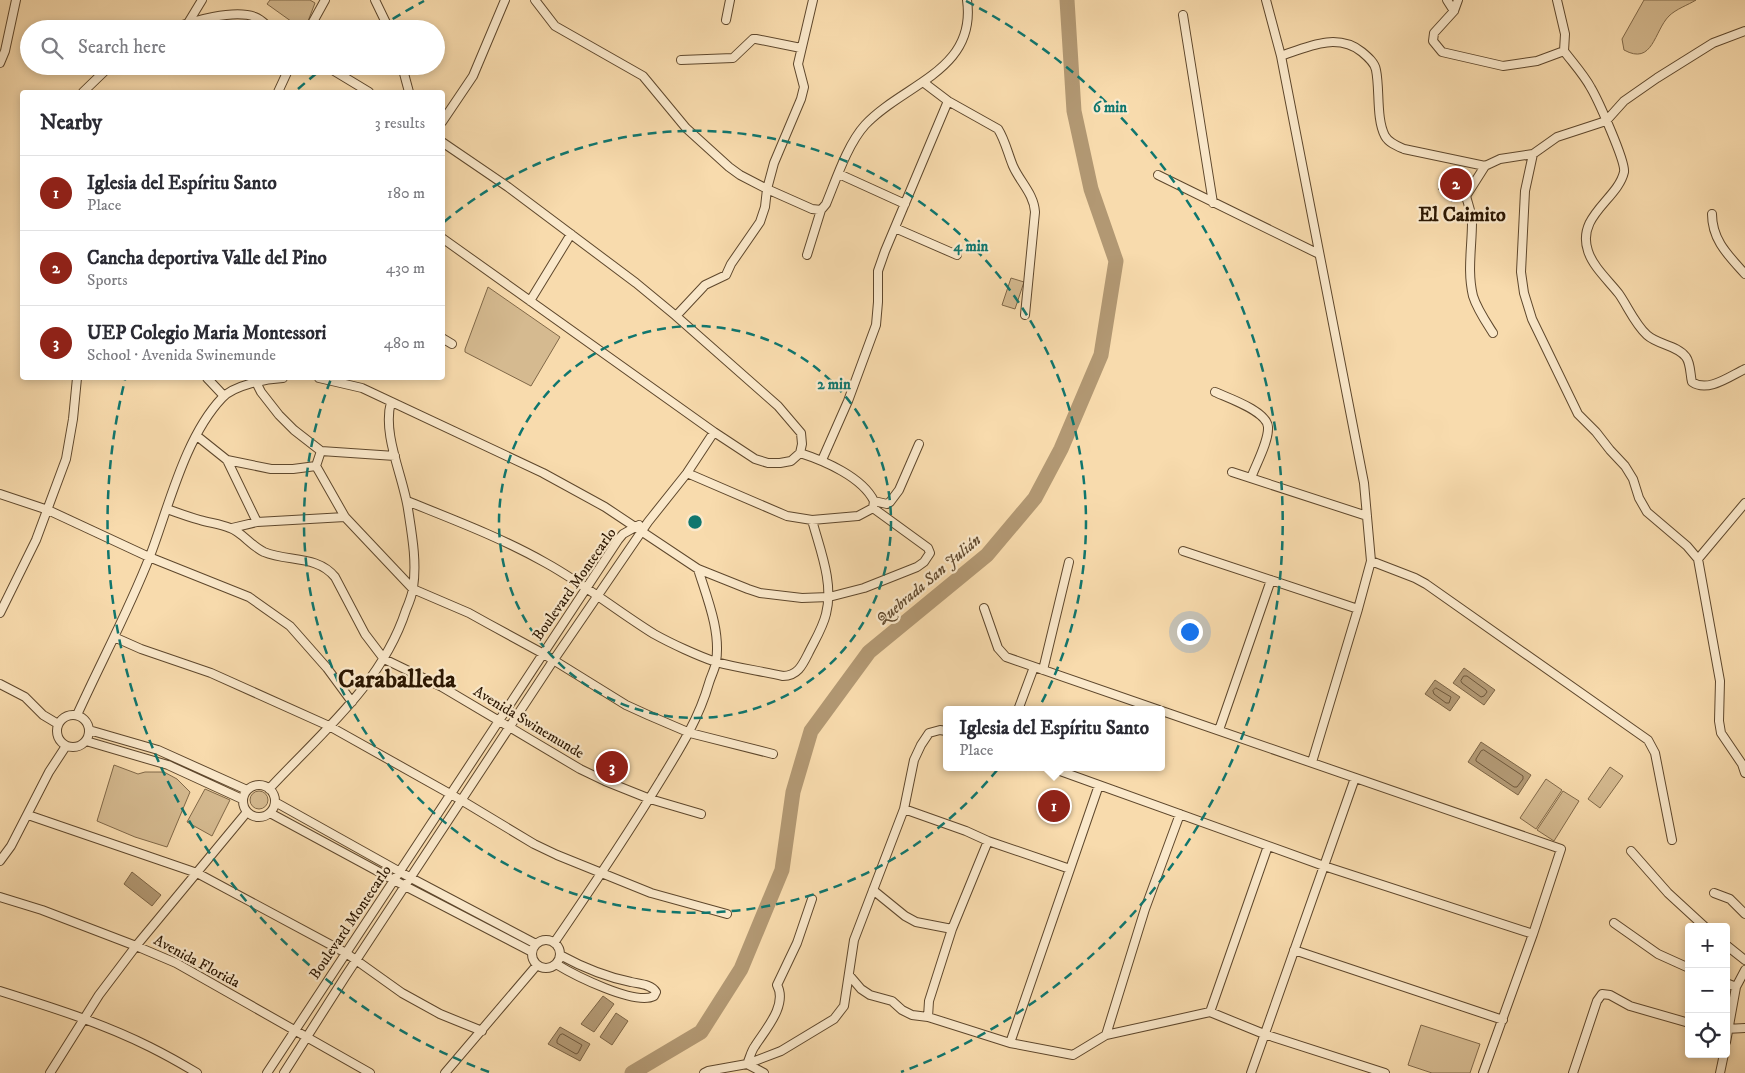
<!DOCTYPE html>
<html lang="en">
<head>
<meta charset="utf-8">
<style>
	:root { --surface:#fff; --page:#f2f2f3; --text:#2b2b33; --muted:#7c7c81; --line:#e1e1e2; --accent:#8f2418 }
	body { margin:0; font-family:"IM FELL DW Pica",serif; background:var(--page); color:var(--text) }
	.controls { position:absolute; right:15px; bottom:15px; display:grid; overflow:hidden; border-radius:5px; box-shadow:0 2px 8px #0003 }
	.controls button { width:45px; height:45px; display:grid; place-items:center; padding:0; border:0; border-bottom:1px solid var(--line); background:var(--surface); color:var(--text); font:25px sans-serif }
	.you { position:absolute; left:1189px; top:631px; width:18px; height:18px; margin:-12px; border:4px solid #fff; border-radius:50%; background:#1a73e8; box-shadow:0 0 0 8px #1a73e833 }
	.badge { display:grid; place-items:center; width:32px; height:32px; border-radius:50%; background:var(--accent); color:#fff; font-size:16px; font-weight:700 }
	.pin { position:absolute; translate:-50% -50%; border:2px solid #fff; box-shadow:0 1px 5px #0006 }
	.popup { position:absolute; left:943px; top:706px; width:222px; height:65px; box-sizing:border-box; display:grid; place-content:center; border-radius:5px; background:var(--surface); filter:drop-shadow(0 1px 4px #0005); font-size:16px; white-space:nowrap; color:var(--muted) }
	.popup b { font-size:19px; color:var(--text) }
	.popup::after { content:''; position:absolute; left:50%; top:100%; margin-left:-10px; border:10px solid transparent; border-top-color:var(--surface) }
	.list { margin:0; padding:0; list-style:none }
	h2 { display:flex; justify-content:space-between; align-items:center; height:65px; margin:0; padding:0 20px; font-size:21px }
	h2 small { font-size:16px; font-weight:400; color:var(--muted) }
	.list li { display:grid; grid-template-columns:32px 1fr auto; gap:15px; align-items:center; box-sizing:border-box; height:75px; padding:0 20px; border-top:1px solid var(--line) }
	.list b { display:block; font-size:19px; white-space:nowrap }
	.list p { margin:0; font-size:16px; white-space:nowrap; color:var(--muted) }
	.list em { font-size:16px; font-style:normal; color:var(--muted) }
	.icon { flex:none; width:28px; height:28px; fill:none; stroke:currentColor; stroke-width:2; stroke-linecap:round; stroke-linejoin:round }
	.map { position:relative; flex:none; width:1745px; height:1073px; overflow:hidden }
	.search { position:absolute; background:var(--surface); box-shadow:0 2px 8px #0003; left:20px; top:20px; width:425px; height:55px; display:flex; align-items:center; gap:12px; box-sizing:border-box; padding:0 18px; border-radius:28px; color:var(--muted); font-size:19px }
	.panel { position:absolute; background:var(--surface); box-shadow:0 2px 8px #0003; left:20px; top:90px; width:425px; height:290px; border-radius:5px }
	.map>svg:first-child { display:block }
</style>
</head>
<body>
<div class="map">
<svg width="1745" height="1073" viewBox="0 0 1745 1073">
	<rect width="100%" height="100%" fill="#f8dbad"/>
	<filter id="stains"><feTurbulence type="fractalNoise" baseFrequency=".004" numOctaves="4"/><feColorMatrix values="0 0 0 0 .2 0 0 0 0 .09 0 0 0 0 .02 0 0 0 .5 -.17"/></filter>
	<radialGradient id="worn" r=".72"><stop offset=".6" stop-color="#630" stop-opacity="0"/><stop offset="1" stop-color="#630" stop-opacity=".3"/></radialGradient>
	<!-- green -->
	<path fill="#d5ba90" stroke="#806848" d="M270 0H310L315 3 305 29H302L267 4Z
		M1644 0H1696C1688 5 1676 9 1669 16 1654 31 1653 66 1624 50L1622 39Z
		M1459 166 1473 179 1452 202 1438 189Z
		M1011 278 1024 282 1015 309 1002 305Z
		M488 287 560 337 531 386 465 352V349Z
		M114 765 138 774 145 772H164L177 779 190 792 167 847 135 837 97 821Z
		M1610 767 1623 776 1600 808 1588 799Z
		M1546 779 1562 790 1536 829 1520 818Z
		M205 789 230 800 212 836 187 822Z
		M250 800a9 9 0 1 1 18 0a9 9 0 1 1-18 0Z
		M1563 791 1579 801 1554 841 1537 830Z
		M1421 1025 1480 1044 1470 1073H1432L1408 1065Z"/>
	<!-- water -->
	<path fill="#b29873" stroke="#7c6445" d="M1464 668 1495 690 1484 705 1453 683Z
		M1435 680 1460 697 1450 711 1425 694Z
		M1481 742 1531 775 1518 795 1468 762Z
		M132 872 161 895 152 906 124 884Z
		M603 996 614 1004 594 1032 581 1024Z
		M616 1013 628 1021 612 1045 600 1037Z
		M560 1027 590 1044 580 1061 548 1044Z"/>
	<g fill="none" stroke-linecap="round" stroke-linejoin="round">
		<!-- shore -->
		<path stroke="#6e573a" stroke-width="1" d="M1464 676H1467L1486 690 1487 692 1484 696 1481 697 1462 683 1461 681Z
			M1436 688 1451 697 1449 703H1446L1434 694 1433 691Z
			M1484 750 1523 776V779L1517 787H1514L1476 761V759L1481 751Z
			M563 1034 582 1045 578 1053 576 1054 557 1043V1040L560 1035Z"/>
		<!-- river -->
		<path stroke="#b29873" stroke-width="15" d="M632 1073 701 1032 741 969 782 870 793 792 811 731 869 652 987 555 1035 498 1061 449 1101 355 1116 261 1091 189 1074 111 1067 0"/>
		<defs>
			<path id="minor" d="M375 0 389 29
				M535 0 555 26 643 76 686 128 729 167 740 175 767 189 812 209 821 210
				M1266 0 1281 56 1364 483 1371 561 1358 609 1312 762
				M1447 0 1454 11
				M1458 0 1454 11 1434 33 1433 41 1442 52 1503 66 1537 61 1564 51
				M1557 0 1565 34 1564 51C1573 63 1584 75 1591 88 1598 100 1626 162 1624 172 1618 199 1576 216 1588 251 1593 267 1609 281 1619 294 1628 307 1635 324 1647 335 1658 345 1677 345 1686 357 1691 364 1690 375 1692 382 1708 393 1730 376 1745 369
				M1183 15 1213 203
				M726 20 730 0
				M188 23 202 0
				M172 29C192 21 234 9 255 17 261 19 266 25 271 29
				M309 29 325 0
				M1281 56C1307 47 1337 32 1362 52 1368 57 1375 63 1376 70 1380 89 1376 119 1385 136 1389 143 1397 146 1404 149L1485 166 1500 159 1533 154 1557 137 1606 121 1624 101 1657 78 1713 43 1745 31
				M681 60 733 58 753 39H756L801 48
				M0 63 5 51 16 0
				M326 66 369 92
				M402 66 409 92
				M923 82 948 101 998 129C1005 140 1008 154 1013 166 1020 182 1034 194 1035 212L1025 315
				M83 92 110 66
				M278 92 290 66
				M442 122 473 76 505 0
				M442 142 508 187 636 283 676 316 778 406 801 433 802 444 800 453 791 461 780 463H768L755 459 714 432 442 238
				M1533 154 1525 191 1521 272 1524 293 1532 319 1578 414 1596 432 1610 450 1625 466 1633 479 1639 498 1647 512 1687 546 1698 559 1720 681 1719 721 1721 733 1742 764 1745 773
				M1485 166 1466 196C1468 204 1472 214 1472 222 1472 247 1467 271 1473 296 1477 309 1486 322 1493 333
				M839 174 905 204
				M1158 175 1319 254
				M1712 214C1712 240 1728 255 1745 274
				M895 228 957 255
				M807 255 821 210 826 204C836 180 847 145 865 125 903 84 977 71 967 0
				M530 301 571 234
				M676 316 705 285 726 275 731 264 760 222 765 207 767 189 774 163 801 99 804 87 798 64 813 0
				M442 338 452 344
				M207 378 224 396
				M319 378 362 388 543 473 605 507 698 569 748 589 760 593 802 598 829 597 864 588 917 567 924 562 930 553 928 548 873 508
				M256 382 261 392 279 415 294 430 321 451 395 456
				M1215 392C1228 398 1267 411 1268 427 1269 441 1256 464 1251 478
				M197 436 227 460 257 522
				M321 451 316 466 345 517 413 589 469 613 487 623 542 653 626 705 648 715 690 733 773 754
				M227 460 271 469H293L316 466
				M822 460 848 401 876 325 878 302V271L885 251 948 101
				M1232 472 1367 516
				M687 473 787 516 812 520 858 516 873 508 874 501C862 477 825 461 800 453
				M0 494 48 510 149 557 249 597 290 626 327 668 352 702
				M407 501C454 520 502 538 546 563 584 584 617 611 654 634 670 643 698 656 716 662 738 668 761 671 783 676 798 676 803 664 809 652 815 640 823 627 826 614 834 583 820 550 812 520
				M874 501 887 504 890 502 899 490 919 444
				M167 509C178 513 189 517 200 520 210 523 220 524 230 528 242 532 251 546 264 552 288 562 317 555 335 577L365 634 384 659 442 687 580 769 605 781 650 799 701 814
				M232 528 257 522 345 517
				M1183 551 1358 609
				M1698 559 1745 503
				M1371 561 1415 578 1426 584 1648 740 1655 753 1672 840
				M984 608 998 648 1006 657 1159 710
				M0 613 36 540 66 459 73 419 77 378
				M114 637 141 649 211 673 329 726 461 800 534 844 557 855 651 893 727 914
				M1043 670 1069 562
				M0 684 25 697 43 715 58 724
				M1018 710 1034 667
				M1162 711 1561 849 1533 934 1483 1073
				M57 731a16 16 0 1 1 32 0a16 16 0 1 1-32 0Z
				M77 715C101 662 129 610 150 556 169 506 185 437 222 398 234 385 266 379 283 378
				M89 730 158 750 247 790
				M1219 730 1271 580
				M86 741 168 765 242 799
				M1049 767 1324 866 1533 934
				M243 801a16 16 0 1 1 32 0a16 16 0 1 1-32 0Z
				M269 789C320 734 382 684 406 610 409 603 412 596 413 588 417 562 412 535 408 509 403 476 382 434 391 402
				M275 802 411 878 536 944
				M904 809 966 831 988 841 1070 869
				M270 813 405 886 532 952
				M28 815 197 873 346 953 402 993 440 1014 482 1031
				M988 841 952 929 929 1001 928 1017 1010 1043 1073 1055 1106 1035 1210 1012 1264 1034 1385 1073
				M1631 851 1668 893 1705 927
				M0 861 11 846 49 772 66 746
				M873 890 905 916 916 922 952 929
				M1714 893 1730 899 1745 914
				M0 897 42 910 136 946 176 963 370 1073
				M1614 923 1658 954 1689 968
				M532 954a14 14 0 1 1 28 0a14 14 0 1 1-28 0Z
				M554 943C591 889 628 834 662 778 681 747 699 718 709 683 711 676 715 669 716 662 721 631 707 598 698 569
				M1726 945 1745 960
				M1294 950 1503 1020
				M556 964C574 975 635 1006 654 996L656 992C651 984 639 984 631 982 606 977 582 967 560 955
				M849 975 861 989 870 995 892 1001 902 1010 912 1015 928 1017
				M1726 983 1736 987
				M0 991C51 1007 102 1023 150 1047 166 1055 182 1064 197 1073
				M1210 1012 1268 846
				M1726 1029 1745 1028
				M1106 1035 1145 909 1180 814
				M1726 1042 1736 987 1745 970
				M1010 1043 1099 785
				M50 1073 99 995 136 946 247 812
				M267 1073 618 540 623 534 639 525
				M284 1073 345 977 553 661 648 522 687 473 714 432
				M445 1073 537 965
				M704 1073 708 1071 747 1064 781 1051 834 1019 844 1006 854 940 904 809 914 760 921 745 929 733 940 730 946 731
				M764 1073 747 1064C750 1058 751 1051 755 1046 765 1030 788 1005 777 985L797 943 812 899
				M1251 1073 1355 778
				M1573 1073 1597 1001 1602 994 1610 995 1630 1006 1689 1023
				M1720 1073 1724 1054"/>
		</defs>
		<!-- minor casing -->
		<use href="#minor" stroke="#5e472c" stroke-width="10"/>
		<!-- minor -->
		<use href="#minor" stroke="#fae8ca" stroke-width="8"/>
	</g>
	<!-- distance rings -->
	<g fill="none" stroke="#0f766e" stroke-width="2.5" stroke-dasharray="9 6">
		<circle cx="695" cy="522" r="196"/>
		<path d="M444 222A391 391 0 1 1 331 379"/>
		<path d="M489 1072A587 587 0 0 1 125 380M298 89A587 587 0 0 1 322 69M380 27A587 587 0 0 1 424 1M966 1A587 587 0 0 1 901 1072"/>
	</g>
	<g text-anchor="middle" stroke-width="4.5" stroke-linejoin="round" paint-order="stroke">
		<!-- street labels -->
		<g font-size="15" fill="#2b1601" stroke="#fae8ca">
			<text transform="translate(574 584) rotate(-55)" y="5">Boulevard Montecarlo</text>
			<text transform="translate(529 722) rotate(31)" y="5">Avenida Swinemunde</text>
			<text transform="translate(350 922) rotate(-56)" y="5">Boulevard Montecarlo</text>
			<text transform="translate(197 961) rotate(28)" y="5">Avenida Florida</text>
		</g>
		<!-- water labels -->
		<g font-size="16" font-style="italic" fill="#614a2f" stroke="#fae8ca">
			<text transform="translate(928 579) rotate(-40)" y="6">Quebrada San Julián</text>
		</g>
		<!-- district labels -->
		<g font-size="20" font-weight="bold" fill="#2b1601" stroke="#fae8ca">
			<text x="1462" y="221">El Caimito</text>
		</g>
		<!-- town labels -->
		<g font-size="25" font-weight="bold" fill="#2b1601" stroke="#fae8ca">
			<text x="397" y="687">Caraballeda</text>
		</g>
	</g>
	<circle cx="695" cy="522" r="8" fill="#0f766e" stroke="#fae8ca" stroke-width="2.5"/>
	<g font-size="15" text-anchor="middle" font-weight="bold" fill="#0f766e" stroke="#fae8ca" stroke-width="4.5" stroke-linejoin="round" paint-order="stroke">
		<text x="1110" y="112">6 min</text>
		<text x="971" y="251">4 min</text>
		<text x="834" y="389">2 min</text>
	</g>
	<rect width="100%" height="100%" filter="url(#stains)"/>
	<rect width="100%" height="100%" fill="url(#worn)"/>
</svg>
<div class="controls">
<button>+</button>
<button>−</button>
<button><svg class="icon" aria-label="locate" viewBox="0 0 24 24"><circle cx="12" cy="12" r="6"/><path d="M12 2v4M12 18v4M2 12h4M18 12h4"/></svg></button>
</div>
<div class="you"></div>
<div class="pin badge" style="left:1054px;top:806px">1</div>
<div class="popup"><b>Iglesia del Espíritu Santo</b>Place</div>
<div class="pin badge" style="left:1456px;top:184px">2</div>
<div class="pin badge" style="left:612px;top:767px">3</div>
<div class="search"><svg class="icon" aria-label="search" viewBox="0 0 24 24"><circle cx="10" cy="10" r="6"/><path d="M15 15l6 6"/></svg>Search here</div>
<section class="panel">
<h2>Nearby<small>3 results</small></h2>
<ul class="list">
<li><span class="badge">1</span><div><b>Iglesia del Espíritu Santo</b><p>Place</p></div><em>180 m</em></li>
<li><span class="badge">2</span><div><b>Cancha deportiva Valle del Pino</b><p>Sports</p></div><em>430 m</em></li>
<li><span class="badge">3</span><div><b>UEP Colegio Maria Montessori</b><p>School · Avenida Swinemunde</p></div><em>480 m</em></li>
</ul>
</section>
</div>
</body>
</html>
